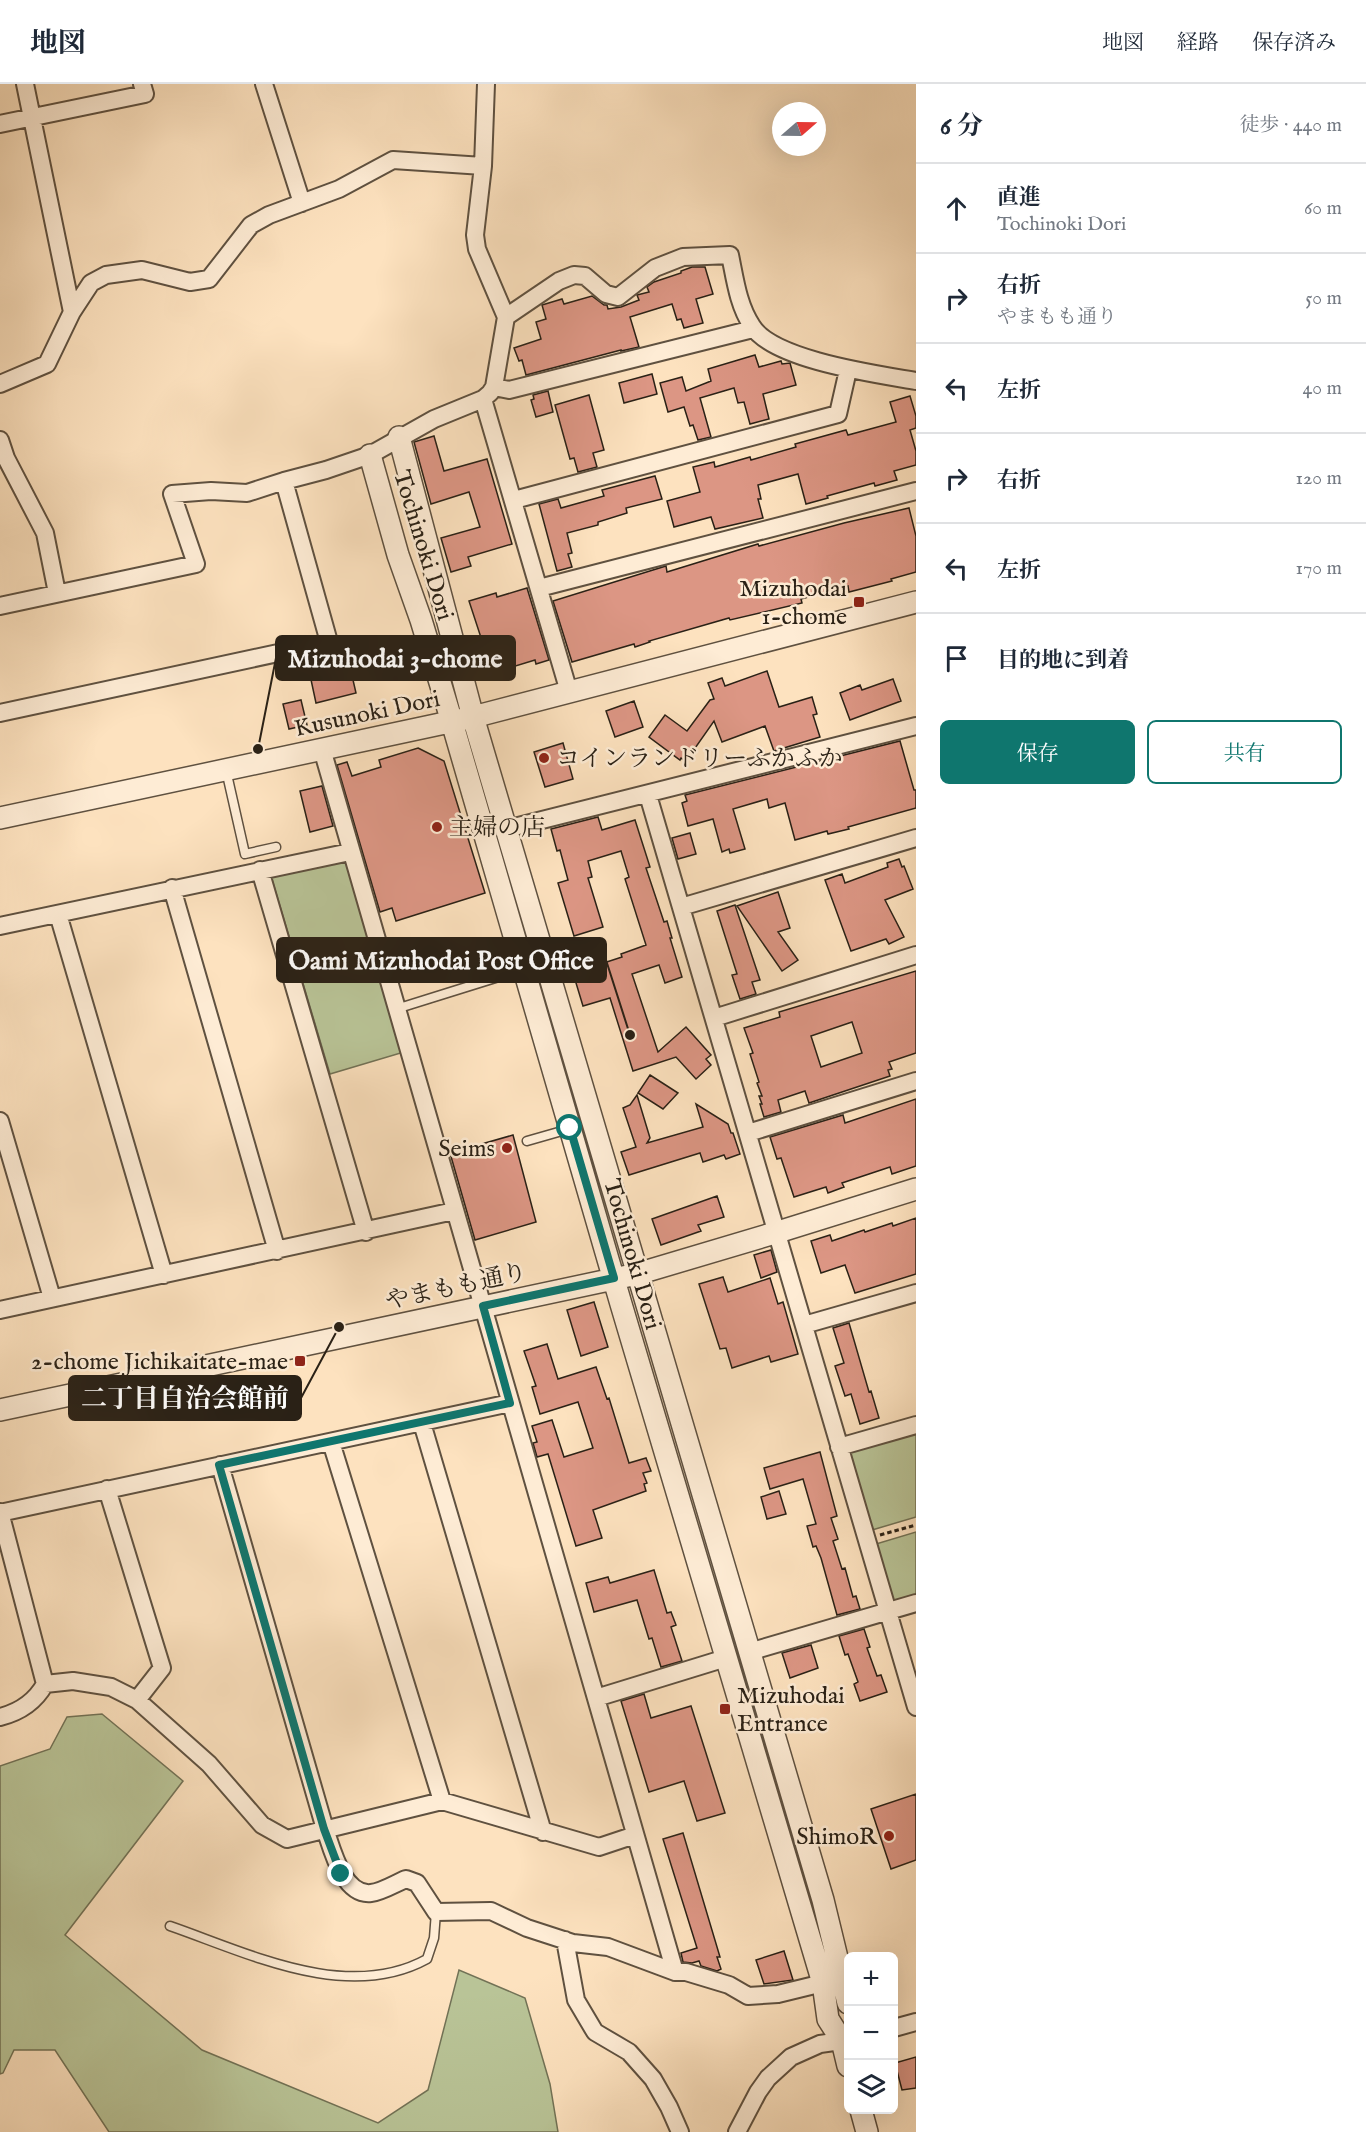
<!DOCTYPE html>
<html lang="ja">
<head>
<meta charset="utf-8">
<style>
	:root { --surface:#fff; --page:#f2f2f3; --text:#1f2937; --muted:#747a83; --line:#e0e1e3; --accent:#0f766e }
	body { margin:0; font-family:"IM FELL English","Noto Serif JP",serif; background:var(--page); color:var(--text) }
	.controls { position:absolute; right:18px; bottom:18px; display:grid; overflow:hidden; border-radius:9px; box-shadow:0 6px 24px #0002 }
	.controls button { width:54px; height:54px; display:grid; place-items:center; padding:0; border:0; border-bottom:2px solid var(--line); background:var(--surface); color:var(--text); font:30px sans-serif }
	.compass { position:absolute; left:772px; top:18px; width:54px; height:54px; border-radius:50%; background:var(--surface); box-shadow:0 6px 24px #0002; rotate:70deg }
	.stop { position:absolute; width:18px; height:18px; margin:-14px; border:4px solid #0f766e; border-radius:50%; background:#fff }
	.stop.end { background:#0f766e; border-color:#fff; box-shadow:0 2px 6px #0008 }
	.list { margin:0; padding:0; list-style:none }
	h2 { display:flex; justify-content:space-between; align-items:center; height:78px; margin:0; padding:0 24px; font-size:26px }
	h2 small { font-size:20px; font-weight:400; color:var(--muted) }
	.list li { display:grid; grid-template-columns:39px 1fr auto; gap:18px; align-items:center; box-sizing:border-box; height:90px; padding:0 24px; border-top:2px solid var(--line) }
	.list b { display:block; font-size:22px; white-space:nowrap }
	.list p { margin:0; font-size:20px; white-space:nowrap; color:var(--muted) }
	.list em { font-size:20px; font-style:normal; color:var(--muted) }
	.actions { display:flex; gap:12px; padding:18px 24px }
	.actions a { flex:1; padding:14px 0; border:2px solid var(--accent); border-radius:9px; text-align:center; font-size:21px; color:var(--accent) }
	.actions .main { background:var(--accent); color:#fff }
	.icon { flex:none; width:33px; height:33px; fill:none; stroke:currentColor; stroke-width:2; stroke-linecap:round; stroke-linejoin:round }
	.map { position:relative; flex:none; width:916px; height:2048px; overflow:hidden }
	header { display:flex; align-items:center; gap:36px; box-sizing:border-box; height:84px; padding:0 30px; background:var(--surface); border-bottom:2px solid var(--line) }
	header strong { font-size:28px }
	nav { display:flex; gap:33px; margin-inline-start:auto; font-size:21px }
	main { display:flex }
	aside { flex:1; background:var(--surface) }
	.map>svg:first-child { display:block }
</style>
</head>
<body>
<header>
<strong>地図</strong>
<nav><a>地図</a><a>経路</a><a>保存済み</a></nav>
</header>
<main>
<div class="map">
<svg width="916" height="2048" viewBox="0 0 916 2048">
	<rect width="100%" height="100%" fill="#fde2bf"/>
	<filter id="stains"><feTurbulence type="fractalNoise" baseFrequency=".00333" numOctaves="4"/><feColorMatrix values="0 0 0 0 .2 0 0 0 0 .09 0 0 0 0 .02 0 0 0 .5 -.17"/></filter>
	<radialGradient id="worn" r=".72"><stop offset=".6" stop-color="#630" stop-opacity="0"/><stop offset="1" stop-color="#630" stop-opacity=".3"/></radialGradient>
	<!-- green -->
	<path fill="#b9c497" stroke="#727256" stroke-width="1.5" d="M348 777 404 968 330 990 271 792Z
		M916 1348V1433L872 1446 849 1368Z
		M916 1448V1511L893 1517 876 1460Z
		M102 1630 183 1697 65 1851 202 1966 378 2039 428 2006 459 1886 525 1914 550 2000 558 2048H109L55 1966H14L3 1989 0 1990V1682L50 1665 67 1633Z"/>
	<!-- building -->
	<path fill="#dc9684" stroke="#2a2116" stroke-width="1.5" fill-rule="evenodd" d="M692 183H705L713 210 696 215 703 239 684 244 681 235 677 236 672 220 630 233 639 263 621 267V266L526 291 522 276 519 277 514 264 541 255 536 238 546 235 542 221 562 215 564 220 592 212 604 221H607L608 225 621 223 639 216 637 211 649 208 647 203 654 198 681 189V187Z
		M755 271 759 283 781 277 782 280 790 279 796 301 763 310 769 335 750 340 744 318 738 319 734 304 700 314 711 353 698 356 693 341 690 342 684 323 668 328 660 299 682 293 686 307 711 297 708 285Z
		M652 290 657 310 624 319 619 299Z
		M548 307 553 328 536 333 531 316 534 315 533 311Z
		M589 311 604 366 593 369 597 383 578 388 574 374 570 375 555 321Z
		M910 312 916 332V344L910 346 916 367V381L894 387 897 396 875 402 874 399 827 412 828 414 806 420 798 390 758 401 761 415H758L763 434 715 445 711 433 674 443 667 417 700 408 693 383 714 378 715 383 750 373 751 376 796 363 795 360 846 346 848 351 896 338 890 318Z
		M434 352 444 387 487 375 512 460 468 473 471 482 451 488 441 454 480 443 469 408 431 420 414 358Z
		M655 392 662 415 626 424 627 429 598 438V441L567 449 572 469 568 470 572 483 557 487 539 420 558 415 561 424 604 412 602 406Z
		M909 424 916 452V488L891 495 892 497 849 508 848 502 801 515 802 519 730 536 729 534 649 557 650 558 635 563 634 560 572 578 553 517 653 486 666 482 667 488 758 460 759 462 844 439Z
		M527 504 549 576 536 580 535 576 489 590 485 577 488 575 469 517 496 509 497 513Z
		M356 580 359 595 353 596 356 609 316 619 310 591Z
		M767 587 779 623 812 613 817 630 813 631 820 653 774 667 765 642 722 658 714 637 686 677 681 674 680 676 649 653 665 631 687 647 710 616 714 615 708 599 722 594 725 602Z
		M893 595 901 617 850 636 840 609 860 601 862 606Z
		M301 616 307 641 289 645 283 620Z
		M634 617 643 643 615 653 606 627Z
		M900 657 914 706H916V724L848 743 849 745 828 750 827 747 795 756 785 719 769 724 767 715 733 725 745 765 730 769 729 765 722 768 713 735 688 742 682 719 687 717 685 711Z
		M563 659 573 695 545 703 534 668Z
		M418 664 444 677 485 809 396 837 392 824 380 828 337 681 347 678 352 692 381 683 379 676Z
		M322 702 333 742 310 748 300 707Z
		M598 733 602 746 635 736 650 783 646 784 664 838 667 837 672 854H670L682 893 665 899 659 881 632 890 658 968 686 943 711 971 706 975 711 981 696 995 676 973 633 987 610 914 583 922 573 889 622 873 621 870 646 861 625 795 629 793 621 767 588 777 592 793 588 794 603 843 574 852 558 799 568 796 560 766 557 767 551 745Z
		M690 749 696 770 678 775 672 754Z
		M899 775 902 783 904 782 913 805 885 816 904 853 889 860 886 855 851 867 825 796 842 790 845 799 888 783 887 779Z
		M778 808 790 844 778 848 798 876 782 887 737 822Z
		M735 821 760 896 752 898 756 910 740 915 732 891 737 890 717 827Z
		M916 887V969L889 978 892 985 888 986 890 992 809 1019 805 1007 778 1016 781 1028 764 1033 760 1020H762L759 1012H762L757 999 759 998 750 970 753 969 744 944 780 933 779 928ZM852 938 862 969 821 983 811 952Z
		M650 991 678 1009 663 1025 638 1009Z
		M637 1011 650 1054 647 1059 703 1043 696 1020 728 1040 731 1049H733L740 1070 726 1075 724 1071 703 1078 700 1069 629 1091 621 1068 636 1063 623 1024 630 1021Z
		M916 1015V1082L892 1090 890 1083 842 1099 844 1103 828 1109 826 1103 794 1113 781 1074 777 1075 770 1053 843 1031 845 1039Z
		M513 1051 536 1138 475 1156 450 1069Z
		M717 1112 724 1133 698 1141 701 1147 661 1161 652 1135Z
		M916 1134V1190L855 1209 845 1181 821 1189 811 1157 830 1151 832 1157 864 1146 865 1148 892 1139 893 1142Z
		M771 1166 777 1188 761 1194 754 1171Z
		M723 1193 728 1208 770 1194 778 1220 783 1218 798 1270 771 1278 769 1272 732 1284 726 1264 720 1265 699 1200Z
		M594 1218 608 1263 581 1272 567 1226Z
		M849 1239 869 1308 871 1307 879 1334 860 1340 851 1310 845 1312 835 1282 844 1279 833 1244Z
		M547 1260 558 1295 596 1283 607 1315 609 1314 629 1379 646 1374 651 1387 643 1389 647 1399 644 1400 646 1407 593 1426 602 1454 576 1462 548 1370 537 1373 533 1359 537 1358 532 1342 552 1336 564 1373 593 1364 578 1318 540 1330 532 1303 536 1302 524 1267Z
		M820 1368 837 1432 831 1434 838 1455 833 1457 842 1485 845 1484 853 1513 856 1512 860 1525 837 1531 821 1474 816 1462 813 1463 807 1442 816 1440 803 1395 770 1405 764 1384Z
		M779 1407 786 1430 767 1435 761 1413Z
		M654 1486 667 1529 671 1528 676 1541 671 1543 682 1577 661 1583 652 1554 649 1555 637 1516 594 1528 586 1499 608 1493 610 1499Z
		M864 1545 870 1563 867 1564 877 1592 881 1591 887 1608 860 1617 854 1600 858 1598 848 1570 845 1571 839 1552Z
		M811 1561 818 1584 790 1594 782 1569Z
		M644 1610 651 1634 691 1622 725 1729 697 1737 684 1697 649 1708 621 1617Z
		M916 1710V1776L891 1785 871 1725Z
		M683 1749 720 1873H717L721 1885 717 1887 701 1882 699 1877 692 1879 683 1878 681 1869 697 1864 663 1755Z
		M784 1867 793 1896 764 1900 756 1876Z
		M916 1973V2004L902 2006 895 1979Z"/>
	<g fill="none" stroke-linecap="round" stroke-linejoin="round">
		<defs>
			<path id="service" d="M226 686 245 770 276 763
				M396 925 524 885
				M527 1057 569 1045
				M170 1842C248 1869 347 1919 427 1875L434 1854 436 1828"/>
			<path id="minor" d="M25 0 72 228
				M264 0 302 119
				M0 40 145 10 142 0
				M506 233 559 197 574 191 585 192 606 210 618 213 655 184 683 173 730 171C735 195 738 221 752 242 773 276 876 290 916 297
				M0 300 47 280 72 228 91 199 106 191 142 186 190 198 209 195 251 141 269 131 339 105 393 76 483 82
				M494 303 509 306 753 245
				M483 315 569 608
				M0 356 6 374 45 449 57 509
				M514 416 838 330 848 286
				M539 504 916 407
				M0 522 196 480 172 410 211 407 247 409 284 397 326 386 370 371 434 335 483 315 490 309 494 303 506 233 477 165 475 151 483 82 486 0
				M0 629 329 558 284 397
				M322 665 675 1888
				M648 711 916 1623
				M506 745 916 642
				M260 786 366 1148
				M172 804 277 1167
				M681 823 916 754
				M58 830 164 1191
				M0 842 350 768
				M714 934 916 871
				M0 1037 52 1214
				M748 1049 916 997
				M0 1226 454 1127
				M804 1241 916 1209
				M422 1339 543 1748
				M331 1358 442 1717
				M839 1363 916 1341
				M220 1381 325 1745C332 1765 343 1812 371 1809 382 1808 396 1799 406 1795L417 1799 436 1828 491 1827 527 1844 573 1859 608 1863 675 1888H686L729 1901 748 1912 778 1910 823 1899
				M107 1405 162 1584 137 1616
				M0 1428 45 1600C35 1618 20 1628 0 1633
				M0 1429 510 1319
				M749 1568 916 1519
				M45 1600 73 1597 111 1603 137 1616 209 1680 262 1741 287 1755 442 1717 599 1763 635 1751
				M596 1614 726 1574
				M565 1856 576 1916 595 1948 629 1968 653 1995 669 2023 680 2048
				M894 1944 916 1938
				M737 2048 758 2008 768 1994 791 1973 820 1960 848 1956"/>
			<path id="tertiary" d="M399 353 473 633 823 1816 848 1919
				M370 371 398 471 421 536 452 638 621 1220 823 1899 828 1935 842 1957 848 1982
				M0 734 473 633 916 518
				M0 1326 637 1190 778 1148 916 1105
				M861 2026 867 2048"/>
		</defs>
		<!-- service casing -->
		<use href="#service" stroke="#5f5140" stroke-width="11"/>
		<!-- minor casing -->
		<use href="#minor" stroke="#5f5140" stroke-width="20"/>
		<!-- tertiary casing -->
		<use href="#tertiary" stroke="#5f5140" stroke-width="24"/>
		<!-- path -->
		<path stroke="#2a2116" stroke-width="3" stroke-dasharray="4.5 3" stroke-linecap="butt" d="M880 1451 916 1441"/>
		<!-- service -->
		<use href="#service" stroke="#feecd5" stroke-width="8"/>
		<!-- minor -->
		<use href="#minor" stroke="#feecd5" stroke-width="16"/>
		<!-- tertiary -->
		<use href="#tertiary" stroke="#feecd5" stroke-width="21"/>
	</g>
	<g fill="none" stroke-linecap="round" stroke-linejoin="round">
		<!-- route -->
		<path stroke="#0f766e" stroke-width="8" d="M341 1790 324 1745 219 1381 510 1319 483 1222 614 1194 570 1044"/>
	</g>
	<!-- markers -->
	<g fill="#8f2418" stroke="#feecd5" stroke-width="2">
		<rect x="853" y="512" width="12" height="12" rx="3"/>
		<circle cx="544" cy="674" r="6"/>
		<circle cx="437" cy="743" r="6"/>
		<circle cx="507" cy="1064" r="6"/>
		<rect x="294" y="1271" width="12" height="12" rx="3"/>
		<rect x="719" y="1619" width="12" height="12" rx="3"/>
		<circle cx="889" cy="1752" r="6"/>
	</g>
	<g text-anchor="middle" stroke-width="5" stroke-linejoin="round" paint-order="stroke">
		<!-- street labels -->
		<g font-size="24" fill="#2a2116" stroke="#feecd5">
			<text transform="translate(424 461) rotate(73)" y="8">Tochinoki Dori</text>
			<text transform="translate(367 629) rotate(-12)" y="8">Kusunoki Dori</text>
			<text transform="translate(633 1170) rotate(74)" y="8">Tochinoki Dori</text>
			<text transform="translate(456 1202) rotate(-12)" y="8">やまもも通り</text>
		</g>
		<!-- poi labels -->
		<g font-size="24" fill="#2a2116" stroke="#feecd5" text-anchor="end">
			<text x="847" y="512">Mizuhodai<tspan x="847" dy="28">1-chome</tspan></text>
			<text x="556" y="682" text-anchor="start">コインランドリーふかふか</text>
			<text x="449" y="751" text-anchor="start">主婦の店</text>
			<text x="495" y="1072">Seims</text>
			<text x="288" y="1285">2-chome Jichikaitate-mae</text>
			<text x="737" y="1619" text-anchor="start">Mizuhodai<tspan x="737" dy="28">Entrance</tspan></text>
			<text x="877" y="1760">ShimoR</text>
		</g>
	</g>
	<!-- callouts -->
	<path fill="none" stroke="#2a2116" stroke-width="2" d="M258 665L276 574M630 951L606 876M339 1243L301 1314"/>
	<g fill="#2a2116" stroke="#feecd5" stroke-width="2">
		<circle cx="258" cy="665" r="6"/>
		<circle cx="630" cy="951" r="6"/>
		<circle cx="339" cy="1243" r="6"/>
	</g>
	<g fill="#2a2116" stroke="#2a2116" stroke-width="2">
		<rect x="276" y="552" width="239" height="44" rx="6"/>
		<rect x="277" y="854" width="329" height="44" rx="6"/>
		<rect x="69" y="1292" width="232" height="44" rx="6"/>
	</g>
	<g font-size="26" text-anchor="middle" font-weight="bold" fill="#fff">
		<text x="395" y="583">Mizuhodai 3-chome</text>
		<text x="441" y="885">Oami Mizuhodai Post Office</text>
		<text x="185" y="1323">二丁目自治会館前</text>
	</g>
	<rect width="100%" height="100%" filter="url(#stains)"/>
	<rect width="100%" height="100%" fill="url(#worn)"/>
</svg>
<div class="controls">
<button>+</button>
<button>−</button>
<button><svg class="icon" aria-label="layers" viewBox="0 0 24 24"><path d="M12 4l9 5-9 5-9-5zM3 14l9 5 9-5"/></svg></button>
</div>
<svg class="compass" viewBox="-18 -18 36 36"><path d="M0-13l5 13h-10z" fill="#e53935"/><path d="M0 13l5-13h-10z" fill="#747a83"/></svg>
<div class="stop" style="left:570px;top:1044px"></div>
<div class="stop end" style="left:341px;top:1790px"></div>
</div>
<aside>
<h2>6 分<small>徒歩 · 440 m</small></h2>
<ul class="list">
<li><svg class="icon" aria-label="ahead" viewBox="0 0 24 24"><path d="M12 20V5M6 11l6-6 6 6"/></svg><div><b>直進</b><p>Tochinoki Dori</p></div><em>60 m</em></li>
<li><svg class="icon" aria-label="right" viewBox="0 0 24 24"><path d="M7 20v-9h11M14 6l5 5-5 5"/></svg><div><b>右折</b><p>やまもも通り</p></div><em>50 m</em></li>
<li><svg class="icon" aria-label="left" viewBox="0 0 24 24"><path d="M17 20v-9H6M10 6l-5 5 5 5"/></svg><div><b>左折</b></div><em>40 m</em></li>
<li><svg class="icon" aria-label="right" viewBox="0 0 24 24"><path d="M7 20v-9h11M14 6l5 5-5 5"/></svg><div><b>右折</b></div><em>120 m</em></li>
<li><svg class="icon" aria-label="left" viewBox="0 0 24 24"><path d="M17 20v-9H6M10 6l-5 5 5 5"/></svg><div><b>左折</b></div><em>170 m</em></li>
<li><svg class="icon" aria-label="arrive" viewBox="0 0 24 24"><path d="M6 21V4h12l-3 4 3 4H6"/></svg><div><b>目的地に到着</b></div></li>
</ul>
<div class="actions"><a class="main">保存</a><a>共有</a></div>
</aside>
</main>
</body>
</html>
